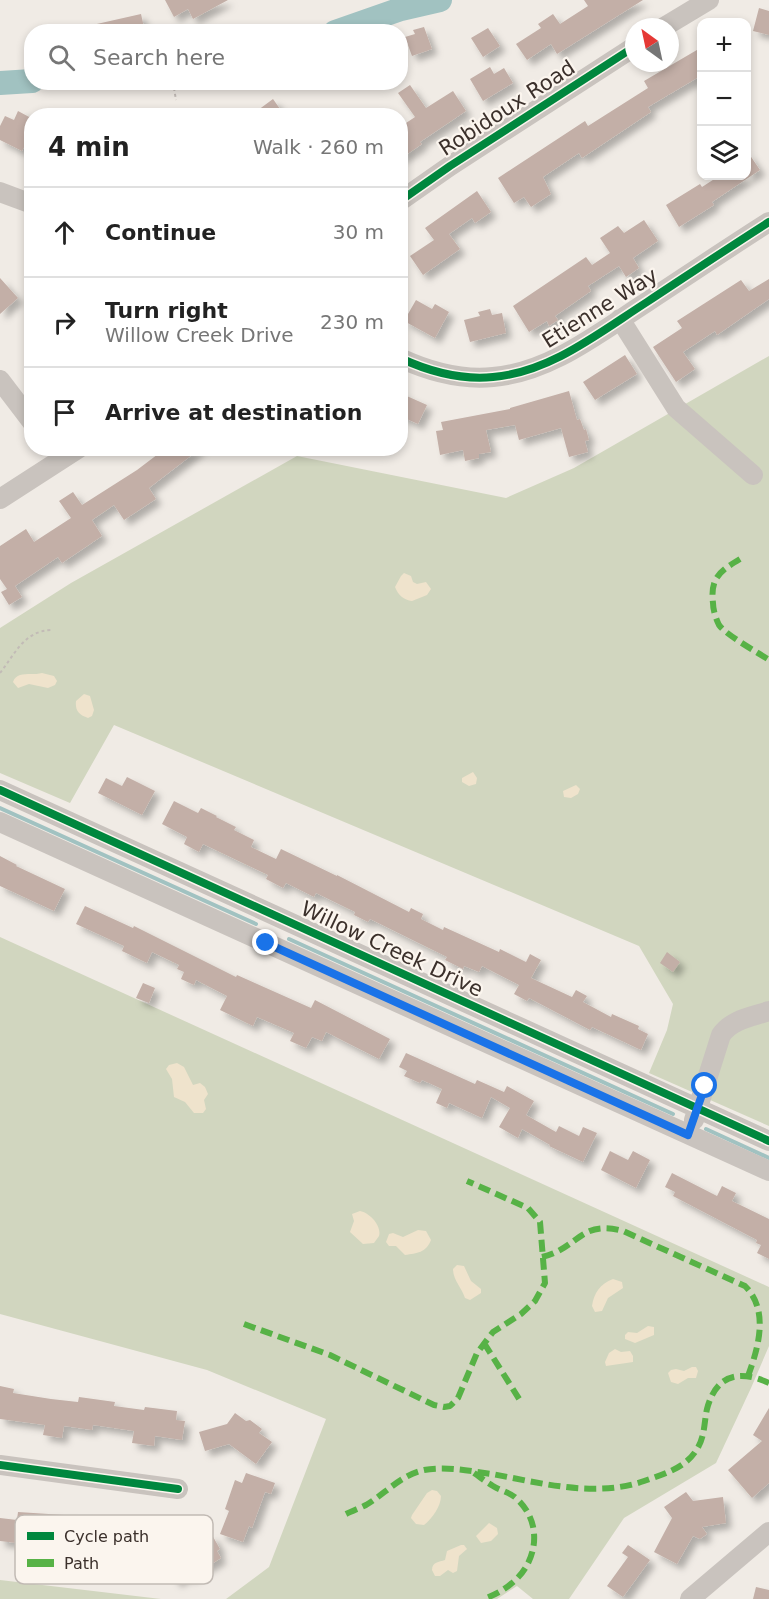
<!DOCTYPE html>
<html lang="en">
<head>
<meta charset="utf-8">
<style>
	:root { --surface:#fff; --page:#f2f2f2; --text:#222; --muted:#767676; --line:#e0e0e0 }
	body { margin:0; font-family:"DejaVu Sans",sans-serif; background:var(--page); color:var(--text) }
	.controls { position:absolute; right:18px; top:18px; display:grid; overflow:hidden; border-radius:12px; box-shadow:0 3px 9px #0003 }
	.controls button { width:54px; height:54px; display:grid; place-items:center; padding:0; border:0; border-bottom:2px solid var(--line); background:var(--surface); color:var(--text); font:30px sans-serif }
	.compass { position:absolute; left:625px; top:18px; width:54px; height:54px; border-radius:50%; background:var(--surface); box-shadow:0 3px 9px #0003; rotate:327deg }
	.stop { position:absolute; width:18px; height:18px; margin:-14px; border:4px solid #1a73e8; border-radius:50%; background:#fff }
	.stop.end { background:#1a73e8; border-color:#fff; box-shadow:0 2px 6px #0008 }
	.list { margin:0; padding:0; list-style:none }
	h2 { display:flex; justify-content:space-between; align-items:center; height:78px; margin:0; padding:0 24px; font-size:26px }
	h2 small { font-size:20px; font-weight:400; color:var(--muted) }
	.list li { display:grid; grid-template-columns:39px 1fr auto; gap:18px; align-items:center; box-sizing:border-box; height:90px; padding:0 24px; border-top:2px solid var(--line) }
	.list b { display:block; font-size:22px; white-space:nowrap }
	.list p { margin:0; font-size:20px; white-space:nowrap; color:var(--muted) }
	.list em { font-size:20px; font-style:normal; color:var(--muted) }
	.icon { flex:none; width:33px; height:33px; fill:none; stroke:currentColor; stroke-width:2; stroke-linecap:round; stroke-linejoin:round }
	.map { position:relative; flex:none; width:769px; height:1599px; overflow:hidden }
	.search { position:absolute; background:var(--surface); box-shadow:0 3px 9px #0003; left:24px; top:24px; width:384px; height:66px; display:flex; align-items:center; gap:15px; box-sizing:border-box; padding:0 21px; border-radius:24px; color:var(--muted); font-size:22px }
	.panel { position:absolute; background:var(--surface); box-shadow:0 3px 9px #0003; left:24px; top:108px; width:384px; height:348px; border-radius:24px }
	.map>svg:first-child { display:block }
</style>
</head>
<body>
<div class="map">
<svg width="769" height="1599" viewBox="0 0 769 1599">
	<defs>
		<filter id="shadow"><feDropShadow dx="5.5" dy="5.5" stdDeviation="3" flood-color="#0004"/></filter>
	</defs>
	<rect width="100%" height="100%" fill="#f0ebe5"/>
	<!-- green -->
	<path fill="#d1d6bf" d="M769 356V1126L649 1073 667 1030 673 1004 639 946 114 725 70 803 0 773V628L71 583 297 456 506 498 574 468Z
		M0 937 769 1287V1346L751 1388 716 1463 624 1518 569 1599H533L517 1586 497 1599H226L269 1567 326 1419 207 1370 0 1314Z
		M0 1580 161 1599H0Z"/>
	<!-- sand -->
	<path fill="#efe3cc" d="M404 573 411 576 413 582 417 584 426 582 431 589 427 595 412 601C404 600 398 595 395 587L401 576Z
		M42 673 54 676 57 681 55 685 48 688 29 684 18 688 13 682C17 670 32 676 42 673Z
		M84 694 90 696 94 710 92 716 88 718C79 715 75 711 76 701Z
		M473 772 477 778 476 784 469 786 462 782V778Z
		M576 785 580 789 578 794 571 798 564 797 563 791Z
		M177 1063 184 1067 193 1085 200 1083 205 1087 208 1094 204 1100 206 1109 203 1113H194L185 1102 174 1097 172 1079 166 1069 169 1065Z
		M360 1211C370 1213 382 1226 379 1236L374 1243 363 1244 350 1232 354 1221 352 1214Z
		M418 1230 426 1231 431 1240C426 1253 417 1253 405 1255L396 1246H389L386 1242 389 1234 393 1233 403 1237Z
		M457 1265 464 1266 471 1281 481 1289V1293L470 1300 465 1298C462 1288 453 1280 453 1269Z
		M613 1279 622 1282 623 1288 608 1298 602 1311 595 1312 592 1306C594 1293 600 1284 613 1279Z
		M648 1326 654 1327V1335L635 1343 625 1339V1335L628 1332 637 1333Z
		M615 1349 621 1352 630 1351 633 1356V1362L606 1366 605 1362 609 1353Z
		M692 1367H696L698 1371 696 1378H688L678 1384 671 1382 668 1373 671 1370 676 1369 684 1371Z
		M432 1490 437 1491 441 1496C441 1506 432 1519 424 1525L416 1524 411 1518 412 1515 427 1493Z
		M489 1523 497 1528 498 1534 491 1541 481 1543 476 1536Z
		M461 1545H464L467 1549 459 1556 457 1571 453 1573 448 1570 440 1576H435L432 1570C432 1562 439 1562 445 1560L447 1551Z"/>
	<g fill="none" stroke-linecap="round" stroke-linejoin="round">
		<!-- stream -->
		<path stroke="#a1c2c1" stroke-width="4" d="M0 808 256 924
			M289 939 673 1114
			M706 1129 769 1158"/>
		<!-- river -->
		<path stroke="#a1c2c1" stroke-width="24" d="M335 32 401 9 440 0
			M0 83 32 81"/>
	</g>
	<!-- building -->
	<path fill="#c3afa7" filter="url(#shadow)" d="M165 0H228L193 19 188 9 174 17Z
		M584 0H643L557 54 551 44 527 60 516 44 541 28 538 24 553 14 560 24 588 6Z
		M759 8 769 11V35L753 31Z
		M141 14 145 32H79V28Z
		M424 27 432 49 412 56 405 37 415 34 413 30Z
		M488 28 500 46 483 57 471 38Z
		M702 47V75L648 107 651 112 582 158 579 153 543 177 551 194 531 207 524 197 514 203 498 178 585 121 588 126 648 88 644 81Z
		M490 67 494 74 504 68 513 83 483 101 470 79Z
		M410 85 426 108 453 91 466 111 420 142 422 144 400 159V127L415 117 398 93Z
		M273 99 285 116H250Z
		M18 111 31 118 27 125 32 127V132L22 151 0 140V126L5 116 14 120Z
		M747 151 760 170 712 202 714 205 679 227 666 205 700 184 702 187 719 176H747Z
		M477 191 491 212 475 223 472 218 449 234 460 249 423 275 410 256 434 240 425 228Z
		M644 220 658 241 633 258 639 268 626 277 619 266 588 286 591 291 555 316 558 320 549 326 547 321 529 332 513 306 586 257 592 265 610 253 600 238 618 226 624 233Z
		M0 278 18 298 0 314Z
		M769 279V299L717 335 715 331 683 352 695 369 676 382 653 347 682 328 677 321 741 280 749 291Z
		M416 300 432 309 435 304 449 312 435 338 404 321Z
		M490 309 492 315 502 313 506 333 470 342 464 320 480 316 478 312Z
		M625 355 637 374 595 400 583 382Z
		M569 391 577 420 580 419 584 430 586 429 589 440 585 441 588 452 569 457 561 428 519 440 515 425 486 430 491 452 479 454V458L465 461 463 450 440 455 436 431 443 430 441 422 510 409V408Z
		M400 393 427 405 418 424 400 416Z
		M166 448H201L149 488 156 499 124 520 114 505 92 520 102 536 62 563 58 557 15 586 22 597 9 605 1 592 7 589 0 579V546L26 529 34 542 71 518 59 501 73 492 82 505 137 470Z
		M127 777 155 791 142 815 98 793 106 778 122 786Z
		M174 801 198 813 201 808 217 816 216 817 236 827 234 830 254 840 251 847 276 859 281 849 337 876V875L409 912 411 908 423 914 421 919 443 930 444 927 499 952 500 949 526 962 530 954 541 960 531 978 572 997 576 990 587 996 583 1002 611 1017 612 1014 639 1026 638 1029 648 1034 641 1050 592 1027 590 1030 529 998 527 1001 514 994 519 985 482 966 479 972 464 966 463 969 445 960 447 957 370 919 368 922 354 915 355 912 316 893 314 897 286 883 283 888 266 879 268 875 203 844 199 852 184 844 187 837 162 824Z
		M0 856 17 865 16 866 65 889 54 911 0 886Z
		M85 906 133 928 134 926 236 977 237 975 311 1008 315 1000 390 1039 379 1059 326 1032 322 1041 312 1037 306 1048 290 1041 294 1033 264 1020 257 1017 253 1026 220 1010 227 996 196 980 194 985 181 979 184 972 177 969 179 965 152 952 147 963 122 951 124 946 76 924Z
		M667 952 680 962 673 972 660 963Z
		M143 983 155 988 149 1003 136 998Z
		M406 1053 475 1084 477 1080 504 1092 507 1086 534 1101 526 1115 556 1132 559 1126 579 1136 583 1127 597 1133 583 1162 549 1146 550 1145 522 1129 518 1138 499 1127 510 1108 491 1097 482 1118 449 1103 447 1108 436 1103 442 1089 422 1080 420 1083 404 1076 407 1071 399 1067Z
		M610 1151 628 1160 633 1151 650 1160 636 1188 601 1170Z
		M672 1173 717 1196 722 1186 736 1193 732 1201 769 1219V1259L757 1253 761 1245 756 1243 757 1240 673 1196 675 1192 665 1187Z
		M0 1386 14 1389 13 1393 51 1399 78 1402 79 1397 115 1402 114 1406 144 1410 145 1407 177 1411 176 1420 185 1421 182 1440 155 1436 154 1446 132 1443 134 1431 93 1425 92 1430 64 1426 62 1438 43 1435 45 1425 0 1419Z
		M769 1408V1483L752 1498 728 1470 762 1441 753 1435Z
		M235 1413 246 1421 250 1420 262 1429 259 1433 272 1442 256 1464 229 1444 205 1451 199 1432 227 1424Z
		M246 1473 275 1483 271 1494 265 1492 252 1528 249 1526 243 1542 220 1534 229 1511 225 1509 235 1480 242 1483Z
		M686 1492 693 1501 723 1497 726 1523 702 1527 707 1534 700 1539 693 1536 677 1564 654 1552 672 1518 664 1507Z
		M18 1512 95 1517 94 1524 148 1529 146 1556 129 1555V1549L103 1547 104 1543 84 1541 82 1555 71 1554V1556L48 1554 49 1547 0 1541V1518L17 1520Z
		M212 1535 220 1549 217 1551 221 1558 189 1578 187 1575 176 1582 165 1564Z
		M628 1545 650 1560 623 1597 607 1586 628 1557 622 1553Z
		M756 1587 769 1590V1599H753Z"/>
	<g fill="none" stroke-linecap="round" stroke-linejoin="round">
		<!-- path -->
		<path stroke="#c2bbb6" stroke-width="2" stroke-dasharray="3 3" stroke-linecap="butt" d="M173 82 176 100
			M0 673C15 654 24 631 51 630"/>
		<!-- minor -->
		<path stroke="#c9c3be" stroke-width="20" d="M664 27 709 0
			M0 192 32 204
			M400 201 450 166 634 47
			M620 319 676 408 753 475
			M400 358C428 371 462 380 493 377 551 372 600 332 647 302 688 275 728 248 769 222
			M0 380 32 422
			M0 499 79 448
			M0 790 769 1141
			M0 822 769 1171
			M694 1120 721 1035C732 1019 752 1017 769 1011
			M0 1465 178 1489
			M690 1599 769 1532"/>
		<!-- quiet -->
		<path stroke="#57b246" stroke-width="6" stroke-dasharray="12 6" stroke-linecap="butt" d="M740 559C720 571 710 578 713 603 713 610 716 619 719 625 726 635 757 652 769 660
			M542 1257C578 1249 580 1219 623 1231L745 1286C769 1310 759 1346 748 1376
			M244 1324 330 1355 434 1405 444 1407 450 1406 458 1398 477 1353 493 1332 521 1314 535 1301 545 1283 540 1222 528 1208 467 1181
			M484 1343 521 1402
			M474 1473C480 1477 486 1482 493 1486 501 1491 510 1492 517 1499 543 1523 538 1562 512 1583 503 1591 494 1595 484 1599
			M346 1514C352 1511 360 1508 366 1505 386 1493 401 1475 424 1470 447 1466 469 1471 492 1474 541 1483 595 1498 644 1481 664 1474 686 1468 697 1449 705 1437 704 1422 707 1409 716 1375 738 1369 769 1383"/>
		<defs>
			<path id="cycleway" d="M400 201 450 166 634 47
				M400 358C428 371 462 380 493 377 551 372 600 332 647 302 688 275 728 248 769 222
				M0 790 769 1141
				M0 1465 178 1489"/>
		</defs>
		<!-- cycleway casing -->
		<use href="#cycleway" stroke="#fbf5ee" stroke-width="11"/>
		<!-- cycleway -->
		<use href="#cycleway" stroke="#00873e" stroke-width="8"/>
	</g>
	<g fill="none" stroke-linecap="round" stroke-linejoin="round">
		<!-- route -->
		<path stroke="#1a73e8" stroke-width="8" d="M266 943 688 1135 705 1086"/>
	</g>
	<g text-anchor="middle" stroke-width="4.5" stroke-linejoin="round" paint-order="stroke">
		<!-- street labels -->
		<g font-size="21" fill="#3b302b" stroke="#fbf5ee">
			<text transform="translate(507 108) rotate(-33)" y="7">Robidoux Road</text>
			<text transform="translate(600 308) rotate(-32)" y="7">Etienne Way</text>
			<text transform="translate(392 949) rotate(25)" y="7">Willow Creek Drive</text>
		</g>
	</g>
	<!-- legend -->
	<rect x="15" y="1515" width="198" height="69" rx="9" fill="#fbf5ee" stroke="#c1bab4" stroke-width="1.5"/>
	<rect x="27" y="1532" width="27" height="8" fill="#00873e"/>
	<rect x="27" y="1559" width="27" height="8" fill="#57b246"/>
	<g font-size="16" fill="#3b302b">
		<text x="64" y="1542">Cycle path</text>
		<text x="64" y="1569">Path</text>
	</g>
</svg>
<div class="controls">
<button>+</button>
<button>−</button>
<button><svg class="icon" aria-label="layers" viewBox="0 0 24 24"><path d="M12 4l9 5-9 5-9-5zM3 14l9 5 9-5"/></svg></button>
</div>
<svg class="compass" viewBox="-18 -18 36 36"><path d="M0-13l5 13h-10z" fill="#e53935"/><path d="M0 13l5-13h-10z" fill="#767676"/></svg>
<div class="stop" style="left:705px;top:1086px"></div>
<div class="stop end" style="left:266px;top:943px"></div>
<div class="search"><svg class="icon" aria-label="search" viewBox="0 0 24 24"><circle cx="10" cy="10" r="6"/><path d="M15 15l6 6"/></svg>Search here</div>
<section class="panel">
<h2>4 min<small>Walk · 260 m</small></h2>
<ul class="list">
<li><svg class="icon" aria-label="ahead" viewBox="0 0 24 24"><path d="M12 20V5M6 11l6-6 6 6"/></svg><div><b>Continue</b></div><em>30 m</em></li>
<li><svg class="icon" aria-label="right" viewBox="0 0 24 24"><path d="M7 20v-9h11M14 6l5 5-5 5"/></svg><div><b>Turn right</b><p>Willow Creek Drive</p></div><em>230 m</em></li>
<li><svg class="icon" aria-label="arrive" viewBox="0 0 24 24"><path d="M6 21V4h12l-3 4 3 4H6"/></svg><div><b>Arrive at destination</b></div></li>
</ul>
</section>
</div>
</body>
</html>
